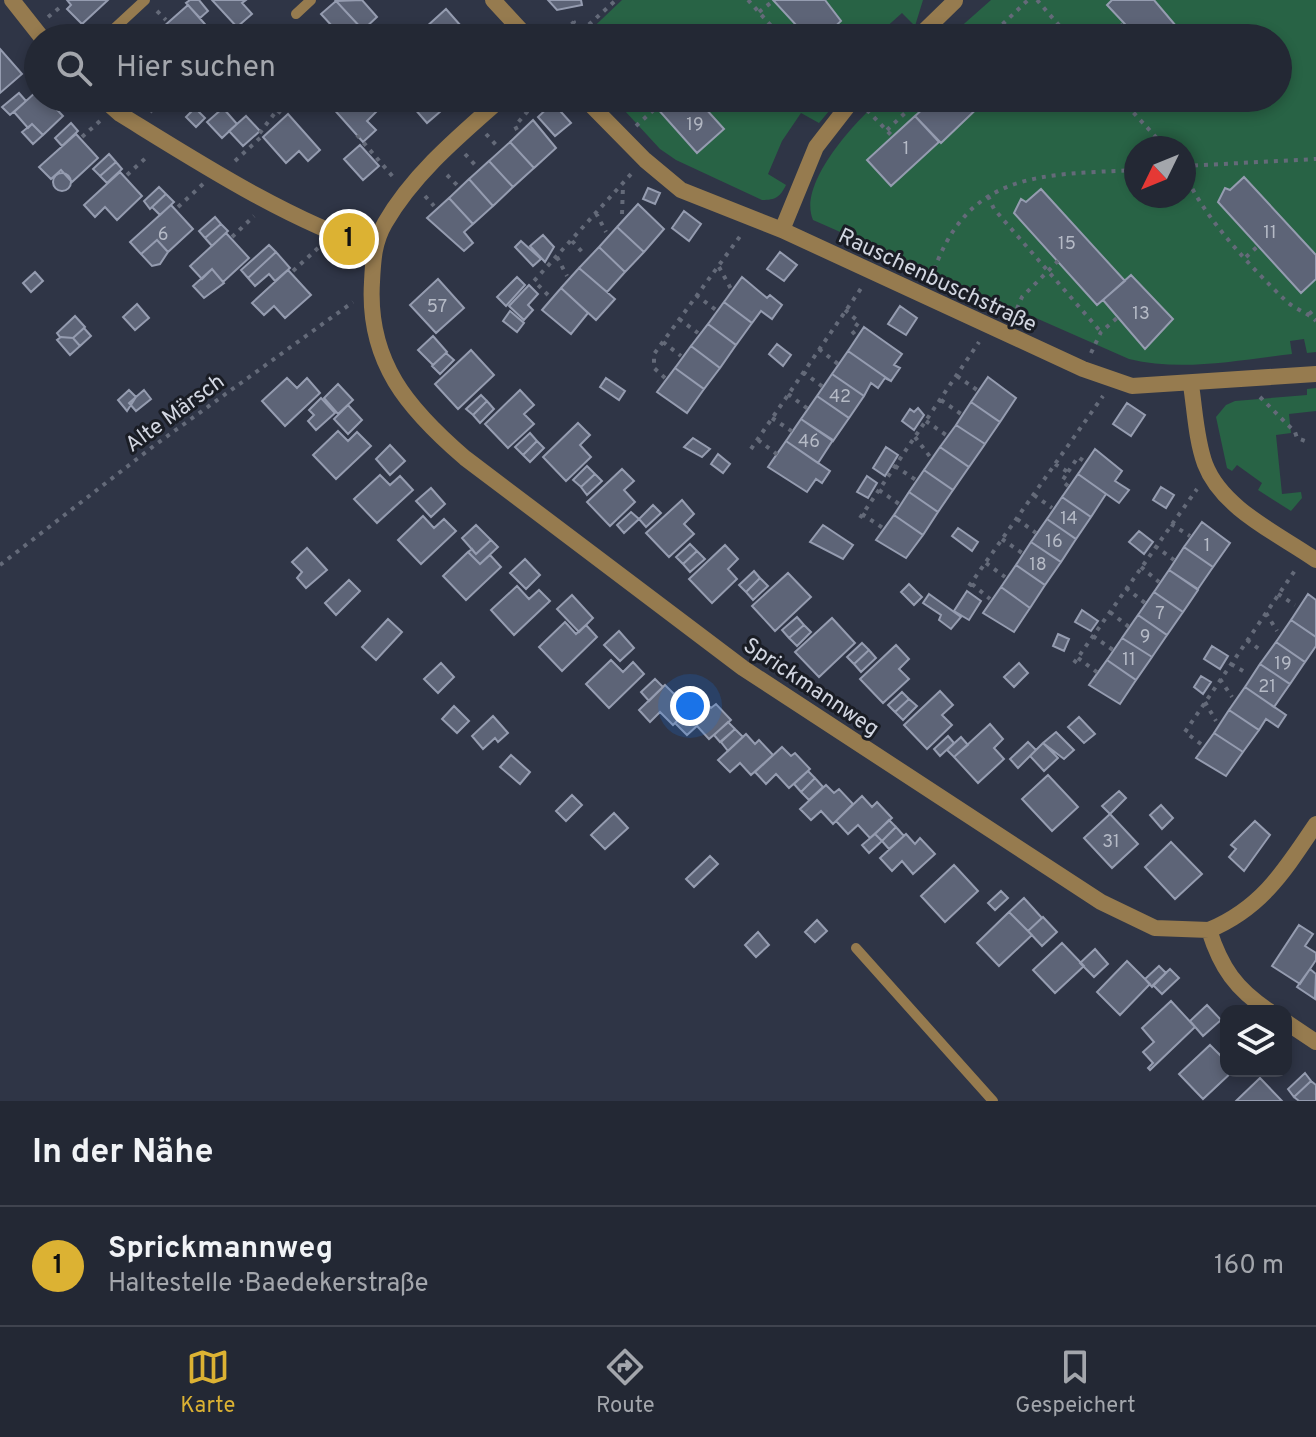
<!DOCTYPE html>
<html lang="de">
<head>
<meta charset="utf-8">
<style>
	:root { --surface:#232834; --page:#2f3440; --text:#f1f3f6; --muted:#a3a6ac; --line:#40444f; --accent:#dcb233 }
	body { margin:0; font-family:Overpass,sans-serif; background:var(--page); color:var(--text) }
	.controls { position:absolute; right:24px; bottom:24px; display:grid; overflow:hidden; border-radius:16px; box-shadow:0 4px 12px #0003 }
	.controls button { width:72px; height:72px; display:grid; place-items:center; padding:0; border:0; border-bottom:2px solid var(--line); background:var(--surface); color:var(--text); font:40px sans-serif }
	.compass { position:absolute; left:1124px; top:136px; width:72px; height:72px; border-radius:50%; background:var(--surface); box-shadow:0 4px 12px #0003; rotate:227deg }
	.you { position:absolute; left:690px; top:706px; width:28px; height:28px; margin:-20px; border:6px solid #fff; border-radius:50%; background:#1a73e8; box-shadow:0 0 0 12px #1a73e833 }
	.badge { display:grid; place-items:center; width:52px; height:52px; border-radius:50%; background:var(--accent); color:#111; font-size:26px; font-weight:700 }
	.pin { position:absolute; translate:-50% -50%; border:4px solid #fff; box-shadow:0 2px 8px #0006 }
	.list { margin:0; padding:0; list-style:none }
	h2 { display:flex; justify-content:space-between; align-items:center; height:104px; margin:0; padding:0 32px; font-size:34px }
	h2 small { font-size:26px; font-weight:400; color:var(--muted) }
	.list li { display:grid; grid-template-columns:52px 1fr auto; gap:24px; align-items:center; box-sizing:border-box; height:120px; padding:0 32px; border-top:2px solid var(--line) }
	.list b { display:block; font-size:30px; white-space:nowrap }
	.list p { margin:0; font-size:26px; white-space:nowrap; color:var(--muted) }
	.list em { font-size:26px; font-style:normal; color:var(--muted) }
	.icon { flex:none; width:44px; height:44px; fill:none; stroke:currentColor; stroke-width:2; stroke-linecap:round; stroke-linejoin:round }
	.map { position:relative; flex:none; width:1316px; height:1101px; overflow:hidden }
	.search { position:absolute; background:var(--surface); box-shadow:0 4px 12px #0003; left:24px; right:24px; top:24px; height:88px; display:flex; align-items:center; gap:20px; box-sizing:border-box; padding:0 28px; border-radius:44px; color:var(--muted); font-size:30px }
	.sheet { height:224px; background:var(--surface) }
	nav { display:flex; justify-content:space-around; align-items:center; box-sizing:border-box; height:112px; border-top:2px solid var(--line); background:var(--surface); font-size:22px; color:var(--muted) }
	nav a { display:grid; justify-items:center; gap:4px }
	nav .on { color:var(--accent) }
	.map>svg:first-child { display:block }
</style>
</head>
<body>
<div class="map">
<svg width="1316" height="1101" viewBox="0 0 1316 1101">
	<rect width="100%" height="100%" fill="#2f3546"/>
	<!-- green -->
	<path fill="#286345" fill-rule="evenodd" d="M622 0H923L915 26 902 13 874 38H582Z
		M991 0H1316V352L1307 353 1304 339 1290 341 1292 354C1238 360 1182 372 1129 359L813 220C797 183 857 120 882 98H1278V38H948ZM1136 148H1184V196H1136Z
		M613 98H840L819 123 801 113 782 141 768 174 786 185C780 197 776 200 762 200L676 160 660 149Z
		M1316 388V411L1289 414 1291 433 1276 435 1282 494 1301 492 1302 498 1291 511 1258 490 1262 483 1237 465 1232 471 1227 468 1216 417 1226 405 1235 401 1307 395V389Z"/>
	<!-- building -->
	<path fill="#5d6477" stroke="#959cb0" stroke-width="2" d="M67 0H108L82 24 67 9 71 5Z
		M190 0H199L208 11 200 18 186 3Z
		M212 0H246L242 3 252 14 237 27Z
		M362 0 377 17 363 30 336 1Z
		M548 0H581L582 5 557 10Z
		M773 0H825L841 21 823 38H808Z
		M1112 0H1154L1176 26 1163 38H1138L1107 5Z
		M336 1 363 30 354 38H343L321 14Z
		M188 5 211 31 204 38H172L163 27Z
		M446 9 461 26 448 38H414Z
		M0 49 22 74 0 93Z
		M38 90V98H46L63 116 43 135 32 124 28 128 14 112Z
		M19 93 26 101 10 115 2 107Z
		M339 98H369L379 109 367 121 376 130 363 142 331 106Z
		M425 98H456L427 123 414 108Z
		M648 98H696L724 129 697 153Z
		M935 98H986L987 99 941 143 915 116Z
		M553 103 571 123 555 136 538 117Z
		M195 108 205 118 196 127 186 117Z
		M223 108 237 124 222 138 207 122Z
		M288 114 320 150 308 161 299 151 286 163 263 137Z
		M246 116 260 131 243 146 229 131Z
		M915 116 939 142 891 186 867 160Z
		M533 120 556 148 534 168 510 142Z
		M71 123 78 131 62 146 55 138Z
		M32 124 43 135 33 144 22 132Z
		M76 134 98 158 72 182 61 170 51 179 39 167Z
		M510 142 534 168 513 187 489 161Z
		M360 145 379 166 363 180 344 159Z
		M109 154 116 162 100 176 93 169Z
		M489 161 513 187 493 206 469 179Z
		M116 162 122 169 107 183 100 176Z
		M120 172 142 196 117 220 105 207 95 217 84 205Z
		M53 182a9 9 0 1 1 18 0a9 9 0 1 1-18 0Z
		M1244 177 1316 255V279L1301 293 1218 202 1225 188 1230 190Z
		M469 179 493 206 473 224 449 198Z
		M159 187 166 194 150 209 144 201Z
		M648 188 660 193 655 204 643 199Z
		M1041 189 1125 281 1097 305 1014 213 1021 199 1026 202Z
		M166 194 174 202 160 215 152 207Z
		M449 198 473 224 464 232 473 243 464 251 427 218Z
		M638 204 664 229 644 252 617 227Z
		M171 205 193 229 168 252 157 240 141 254 130 242Z
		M684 211 701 224 689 241 672 228Z
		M215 217 221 224 205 238 199 231Z
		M221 224 228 231 212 246 205 238Z
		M617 227 644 252 625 272 599 247Z
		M226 233 249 258 223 282 212 269 202 279 190 266Z
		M543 235 554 247 545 262 530 246Z
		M157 240 168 252 160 264 152 266 141 254Z
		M521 241 541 259 533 266 515 247Z
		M269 245 276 252 248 278 241 270Z
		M599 247 625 272 607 292 579 268Z
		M276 252 290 268 275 281 269 274 255 286 248 278Z
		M780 252 797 265 784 281 767 269Z
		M579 268 615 299 596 320 561 288Z
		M212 269 224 283 204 298 193 286Z
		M288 270 311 295 285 318 274 306 264 315 252 303Z
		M35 272 43 281 31 292 23 283Z
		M1131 275 1173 319 1145 349 1103 300Z
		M517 277 525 285 506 306 497 297Z
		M742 277 767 298 770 295 782 305 772 319 761 311 752 323 724 302Z
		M438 279 464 308 436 333 410 305Z
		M529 285 538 294 528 305 533 310 524 320 509 306Z
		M561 288 588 313 571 334 542 310Z
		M724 302 752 323 736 345 708 324Z
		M137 304 149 318 135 330 123 317Z
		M900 306 917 318 906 335 888 324Z
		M510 311 524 323 517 332 503 321Z
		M75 316 85 327 73 338 60 337 57 333Z
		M708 324 736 345 720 368 691 346Z
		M864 327 902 354 894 365 900 368 891 381 848 351Z
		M84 328 91 336 80 346 73 338Z
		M433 336 447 352 433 365 418 350Z
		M61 337 73 338 80 346 70 355 57 340Z
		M777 344 791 355 783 366 769 354Z
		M691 346 720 368 704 389 675 368Z
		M471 350 494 375 458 409 435 384Z
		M848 351 891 381 885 378 878 388 871 383 864 396 832 374Z
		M446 353 454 360 440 374 432 366Z
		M675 368 704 389 687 413 657 392Z
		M832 374 864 396 849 418 817 396Z
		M988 377 1016 398 1000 422 971 402Z
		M287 378 297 388 307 378 320 393 285 426 262 401Z
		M606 378 625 391 619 400 600 387Z
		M338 384 353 400 338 414 324 398Z
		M129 390 136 397 127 411 118 400Z
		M144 390 151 399 136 411 129 403Z
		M520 390 534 405 524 414 534 424 508 448 485 424Z
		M481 395 487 401 473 415 466 409Z
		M817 396 849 418 833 441 801 419Z
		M321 398 335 413 316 430 308 421 314 415 309 410Z
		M487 401 494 409 480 423 473 415Z
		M971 402 1000 422 985 444 956 425Z
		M1127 403 1145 415 1131 436 1113 424Z
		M348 405 362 420 348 434 334 419Z
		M918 408 924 415 914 430 902 421 910 409 914 412Z
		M801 419 833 440 818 463 786 441Z
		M578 423 590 435 580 445 591 457 566 481 543 457Z
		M956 425 985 444 969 467 940 447Z
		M338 431 348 441 357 432 371 446 336 479 313 455Z
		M530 433 537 441 523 455 515 447Z
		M693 438 710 449 702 457 684 447Z
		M537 441 544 448 530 462 523 455Z
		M786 441 830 471 822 483 816 479 807 492 768 467Z
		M390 445 405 461 390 475 376 459Z
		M886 447 898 455 885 476 873 468Z
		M940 447 969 467 953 490 924 470Z
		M1095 449 1122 471 1115 481 1129 490 1119 503 1078 474Z
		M718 454 730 464 723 473 711 464Z
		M587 466 595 474 581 487 573 480Z
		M622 469 634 481 624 490 635 502 610 526 587 502Z
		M924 470 953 490 938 512 909 492Z
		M595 474 602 481 587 495 581 487Z
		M1078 474 1106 494 1091 517 1062 497Z
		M380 475 390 485 400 476 413 490 377 523 354 499Z
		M867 476 877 483 868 498 857 492Z
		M1161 487 1174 495 1166 508 1153 500Z
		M431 488 445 504 431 517 416 501Z
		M909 492 938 512 923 535 894 515Z
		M1062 497 1091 517 1076 539 1047 519Z
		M682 500 694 514 684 524 694 534 669 557 646 533Z
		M653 505 661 513 646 527 639 519Z
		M631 512 639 519 624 533 617 525Z
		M894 515 923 535 906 558 876 540Z
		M423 516 434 528 444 519 456 531 421 564 398 540Z
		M1047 519 1076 539 1061 562 1031 542Z
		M1202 522 1230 543 1213 567 1184 547Z
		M476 525 491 540 476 554 462 538Z
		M823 525 853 545 843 559 810 542Z
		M958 528 978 542 972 551 952 536Z
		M1139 531 1153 542 1144 554 1129 542Z
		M491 540 498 547 480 564 468 552 472 549 476 554Z
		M1031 542 1061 562 1045 585 1016 565Z
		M690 544 697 551 683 564 676 557Z
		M725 545 738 559 728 569 737 579 712 603 689 579Z
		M1184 547 1213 567 1198 589 1169 570Z
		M307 548 327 570 306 588 297 578 302 572 292 562Z
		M697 551 705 559 690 572 683 564Z
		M468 552 480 564 490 555 501 567 466 600 443 576Z
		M525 559 540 575 526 589 510 573Z
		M1016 565 1045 585 1030 608 1001 587Z
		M1169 570 1198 590 1183 612 1154 592Z
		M754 571 760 578 746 592 739 585Z
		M788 573 811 597 775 631 752 606Z
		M760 578 768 586 753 600 746 592Z
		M349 580 360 591 336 615 325 603Z
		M909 584 922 597 914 605 901 592Z
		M517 586 529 599 539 590 550 601 514 635 491 610Z
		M1001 587 1030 608 1014 632 983 613Z
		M967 591 981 601 969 620 954 611Z
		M1154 592 1183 612 1167 635 1138 615Z
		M929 594 961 617 951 629 939 620 941 615 923 603Z
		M1308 594 1316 600V637L1291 620Z
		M572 595 593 618 579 632 557 609Z
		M1082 610 1098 621 1091 631 1075 622Z
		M1138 615 1167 635 1152 657 1122 638Z
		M797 617 804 625 789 638 782 630Z
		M832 618 855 643 819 677 795 652Z
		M388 619 402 632 376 660 362 647Z
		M1291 620 1316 637V646L1305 662 1276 642Z
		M565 622 576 634 586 625 597 637 562 671 539 647Z
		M804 625 811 632 797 646 789 638Z
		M619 631 634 648 620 661 604 645Z
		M1058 634 1069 639 1064 651 1053 646Z
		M1122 638 1152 657 1136 680 1107 660Z
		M1276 642 1305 662 1290 684 1260 664Z
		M862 643 869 650 854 664 847 657Z
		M896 645 909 659 899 669 909 679 883 703 860 679Z
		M1212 646 1228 656 1220 669 1204 659Z
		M869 650 876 658 861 672 854 664Z
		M611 660 623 672 633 662 644 674 609 708 586 684Z
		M1107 660 1136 680 1120 704 1089 685Z
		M441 663 454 677 438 693 424 679Z
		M1019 663 1028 673 1014 687 1004 677Z
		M1260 664 1290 684 1274 707 1245 687Z
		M1201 676 1211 682 1203 694 1194 687Z
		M655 679 663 687 649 701 641 692Z
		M665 685 674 694 679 690 693 705 673 725 660 712 650 722 639 710Z
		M1245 687 1286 715 1278 727 1266 719 1259 730 1229 710Z
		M940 691 953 705 942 715 952 725 927 749 904 725Z
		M902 692 909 699 895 712 888 705Z
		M701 698 711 708 716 704 731 720 709 739 697 726 687 735 675 723Z
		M909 699 917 706 903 720 895 712Z
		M454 706 469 721 457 733 442 719Z
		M1229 710 1259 730 1243 752 1214 733Z
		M493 716 508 733 498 742 495 738 483 749 472 736Z
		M1079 717 1095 734 1084 743 1068 727Z
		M728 722 735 729 720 742 714 735Z
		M990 724 1003 739 994 748 1004 759 978 783 954 757Z
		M735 729 743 737 728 751 721 742Z
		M1056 732 1074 750 1064 759 1043 743Z
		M1214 733 1243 752 1226 776 1196 758Z
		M746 734 755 744 759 740 773 755 751 775 740 763 730 772 718 760Z
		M948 736 954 743 940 756 934 749Z
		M961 737 968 745 954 757 947 750Z
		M1028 742 1036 750 1018 768 1010 759Z
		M1043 743 1058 758 1044 771 1030 756Z
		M782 747 791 756 795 753 810 769 789 788 776 774 766 784 755 772Z
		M511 755 530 772 520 784 500 767Z
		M808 771 815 778 801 792 794 784Z
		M1048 775 1078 807 1052 831 1022 799Z
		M815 778 823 787 809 800 801 792Z
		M826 785 834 793 839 789 853 804 833 824 821 811 811 820 800 809Z
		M1119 791 1126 798 1110 814 1102 806Z
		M572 795 582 805 566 821 556 811Z
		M862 796 872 807 877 802 892 818 870 838 858 825 848 834 836 821Z
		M1161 805 1173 818 1162 829 1150 815Z
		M614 813 628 828 605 849 591 835Z
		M1110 814 1138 844 1112 868 1084 838Z
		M889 820 896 827 882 841 875 834Z
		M1255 821 1270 835 1244 871 1229 857 1236 849 1231 845Z
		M896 827 904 836 889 849 882 841Z
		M875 834 882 841 869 853 862 845Z
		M906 834 915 844 920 838 935 854 913 874 902 861 892 871 880 858Z
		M1171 842 1202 874 1175 899 1145 867Z
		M710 856 718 864 694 887 686 879Z
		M954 865 978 891 945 922 921 896Z
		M1001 891 1008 898 995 910 988 903Z
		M1024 898 1042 918 1028 931 1009 912Z
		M1009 912 1032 935 999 966 977 943Z
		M1043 917 1057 932 1042 946 1028 931Z
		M817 920 827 931 815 942 805 932Z
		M1299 925 1313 934 1305 946 1316 953V960L1300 984 1272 966Z
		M758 932 769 945 756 957 745 945Z
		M1062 943 1084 966 1055 993 1033 970Z
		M1095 949 1108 964 1094 977 1080 963Z
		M1127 961 1150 984 1120 1015 1097 992Z
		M1159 966 1166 973 1152 987 1145 979Z
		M1170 969 1179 978 1162 994 1153 985Z
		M1310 969 1316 974 1315 999 1297 987Z
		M1171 1001 1195 1027 1150 1070 1148 1068 1153 1063 1143 1052 1154 1042 1142 1028Z
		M1207 1005 1221 1020 1203 1036 1190 1021Z
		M1210 1045 1226 1061V1071H1233L1203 1099 1179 1074Z
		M1305 1073 1311 1081 1294 1097 1288 1089Z
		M1260 1078 1282 1101H1236Z
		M1311 1081 1316 1085V1101H1299L1294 1097Z"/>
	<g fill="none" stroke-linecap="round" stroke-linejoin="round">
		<!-- path -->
		<path stroke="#646a79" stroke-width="4" stroke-dasharray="4 6" stroke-linecap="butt" d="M748 0 782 38
			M1037 0 1070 38
			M157 11 166 20
			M759 12 773 1
			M48 17 63 5
			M957 26 970 38
			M557 38 574 22 570 18
			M574 38 616 0
			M988 38 1028 0
			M1106 38 1123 24
			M1120 98 1166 148
			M867 110 893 137
			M150 112 164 98
			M636 126 657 107
			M517 130 515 126 527 112 519 105
			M887 130 921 98
			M486 134 498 147
			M357 135 394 178
			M82 137 101 120
			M465 154 477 167
			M235 161 261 137 259 134 277 110 282 114
			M1184 166 1316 159
			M1184 171C1201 215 1251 267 1285 300 1294 309 1307 312 1316 321
			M127 175 149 155
			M447 175 457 185
			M425 196 434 206
			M988 196 994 209 1101 332
			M178 207 203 184
			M596 213 606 232
			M622 214 623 186
			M232 237 254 216
			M572 241 585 255
			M557 257 567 276
			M1246 257 1258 246
			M719 267 731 289
			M293 271 318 248
			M931 279C966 170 1040 175 1136 170
			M548 295 534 281 632 173
			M696 295 716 310
			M845 310 859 322 852 331 857 337
			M1309 314 1316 308
			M1013 318 1022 297 1058 261
			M679 319 698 333
			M663 342 681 356
			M819 349 838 364
			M1091 353 1101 332 1117 318
			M803 372 823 387
			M957 376 977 390
			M665 378 654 368V354L741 235
			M788 394 808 409
			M1260 397 1295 432 1297 438 1308 442
			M941 400 961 414
			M772 418 793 432
			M926 421 946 435
			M915 437 931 458
			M758 440 778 455
			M751 449 862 287
			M1055 464 1068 472 1062 481 1068 486
			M895 466 916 480
			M1068 472 1078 457 1085 462
			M879 490 899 504
			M1034 495 1052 508
			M862 514 883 528
			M860 518 979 342
			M1017 519 1036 533
			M1171 524 1190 536
			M1002 539 1022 553
			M1155 546 1174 560
			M986 563 1005 577
			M0 565 155 445 353 302
			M1141 567 1159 582
			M972 584 990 599
			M969 586 1103 396
			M1126 588 1145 603
			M1278 594 1295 605
			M1110 612 1129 627
			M1266 613 1277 631
			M1093 636 1113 650
			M1247 640 1263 652
			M1078 658 1098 673
			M1074 663 1197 489
			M1231 664 1248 674
			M1220 679 1232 697
			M1205 702 1216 721
			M1201 744 1185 732 1296 569"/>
		<!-- lane -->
		<path stroke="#967b4f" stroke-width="10" d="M296 14 311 0
			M104 38 145 0
			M856 948 993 1101"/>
		<!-- street -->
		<path stroke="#967b4f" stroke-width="16" d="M12 0 42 38
			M493 0 528 38
			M917 38 955 1
			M102 98 120 114C198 162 286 219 374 248
			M502 98C460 135 413 174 385 223 374 242 373 260 372 282 367 362 408 409 465 458L743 668 1101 902 1155 928 1209 930C1221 968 1236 989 1269 1011
			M584 98 645 160 681 190 782 230 1083 369 1132 386 1316 374
			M782 230 816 147 854 98
			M1191 385C1195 411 1196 439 1205 464 1222 509 1279 534 1316 560
			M1209 930C1262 908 1285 870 1316 824
			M1286 1022 1316 1042"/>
	</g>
	<g text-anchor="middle" stroke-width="6" stroke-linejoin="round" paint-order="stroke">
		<!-- number labels -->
		<g font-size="18" fill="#b5bac6">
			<text x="695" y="130">19</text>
			<text x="906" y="154">1</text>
			<text x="1270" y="238">11</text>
			<text x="163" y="240">6</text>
			<text x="1067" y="249">15</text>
			<text x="437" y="312">57</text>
			<text x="1141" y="319">13</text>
			<text x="840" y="402">42</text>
			<text x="809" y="447">46</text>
			<text x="1069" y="524">14</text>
			<text x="1054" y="547">16</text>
			<text x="1207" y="551">1</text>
			<text x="1038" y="570">18</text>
			<text x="1160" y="619">7</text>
			<text x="1145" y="642">9</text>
			<text x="1129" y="665">11</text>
			<text x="1283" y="669">19</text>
			<text x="1267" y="692">21</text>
			<text x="1111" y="847">31</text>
		</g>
		<!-- street labels -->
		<g font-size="22" fill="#d2d6e1" stroke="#1a1d25">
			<text transform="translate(938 279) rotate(25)" y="8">Rauschenbuschstraße</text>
			<text transform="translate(174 412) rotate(-36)" y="8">Alte Märsch</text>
			<text transform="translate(812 686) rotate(34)" y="8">Sprickmannweg</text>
		</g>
	</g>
</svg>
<div class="controls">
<button><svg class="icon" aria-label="layers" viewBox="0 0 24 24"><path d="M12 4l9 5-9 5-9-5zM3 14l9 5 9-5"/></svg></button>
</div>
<svg class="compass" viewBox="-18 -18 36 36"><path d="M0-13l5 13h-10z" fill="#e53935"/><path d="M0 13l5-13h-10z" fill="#a3a6ac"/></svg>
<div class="you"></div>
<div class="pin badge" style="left:349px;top:239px">1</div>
<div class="search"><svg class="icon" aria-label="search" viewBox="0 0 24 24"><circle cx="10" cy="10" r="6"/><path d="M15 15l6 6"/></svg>Hier suchen</div>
</div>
<section class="sheet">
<h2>In der Nähe<small></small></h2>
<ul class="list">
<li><span class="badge">1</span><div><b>Sprickmannweg</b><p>Haltestelle · Baedekerstraße</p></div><em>160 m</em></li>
</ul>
</section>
<nav>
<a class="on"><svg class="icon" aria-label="map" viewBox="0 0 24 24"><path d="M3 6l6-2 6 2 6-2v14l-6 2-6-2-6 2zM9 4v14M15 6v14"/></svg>Karte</a>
<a><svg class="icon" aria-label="directions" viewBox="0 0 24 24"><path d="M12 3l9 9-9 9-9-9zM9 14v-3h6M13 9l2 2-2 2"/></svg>Route</a>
<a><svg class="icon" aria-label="saved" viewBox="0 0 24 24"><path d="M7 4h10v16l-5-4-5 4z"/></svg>Gespeichert</a>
</nav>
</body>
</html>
